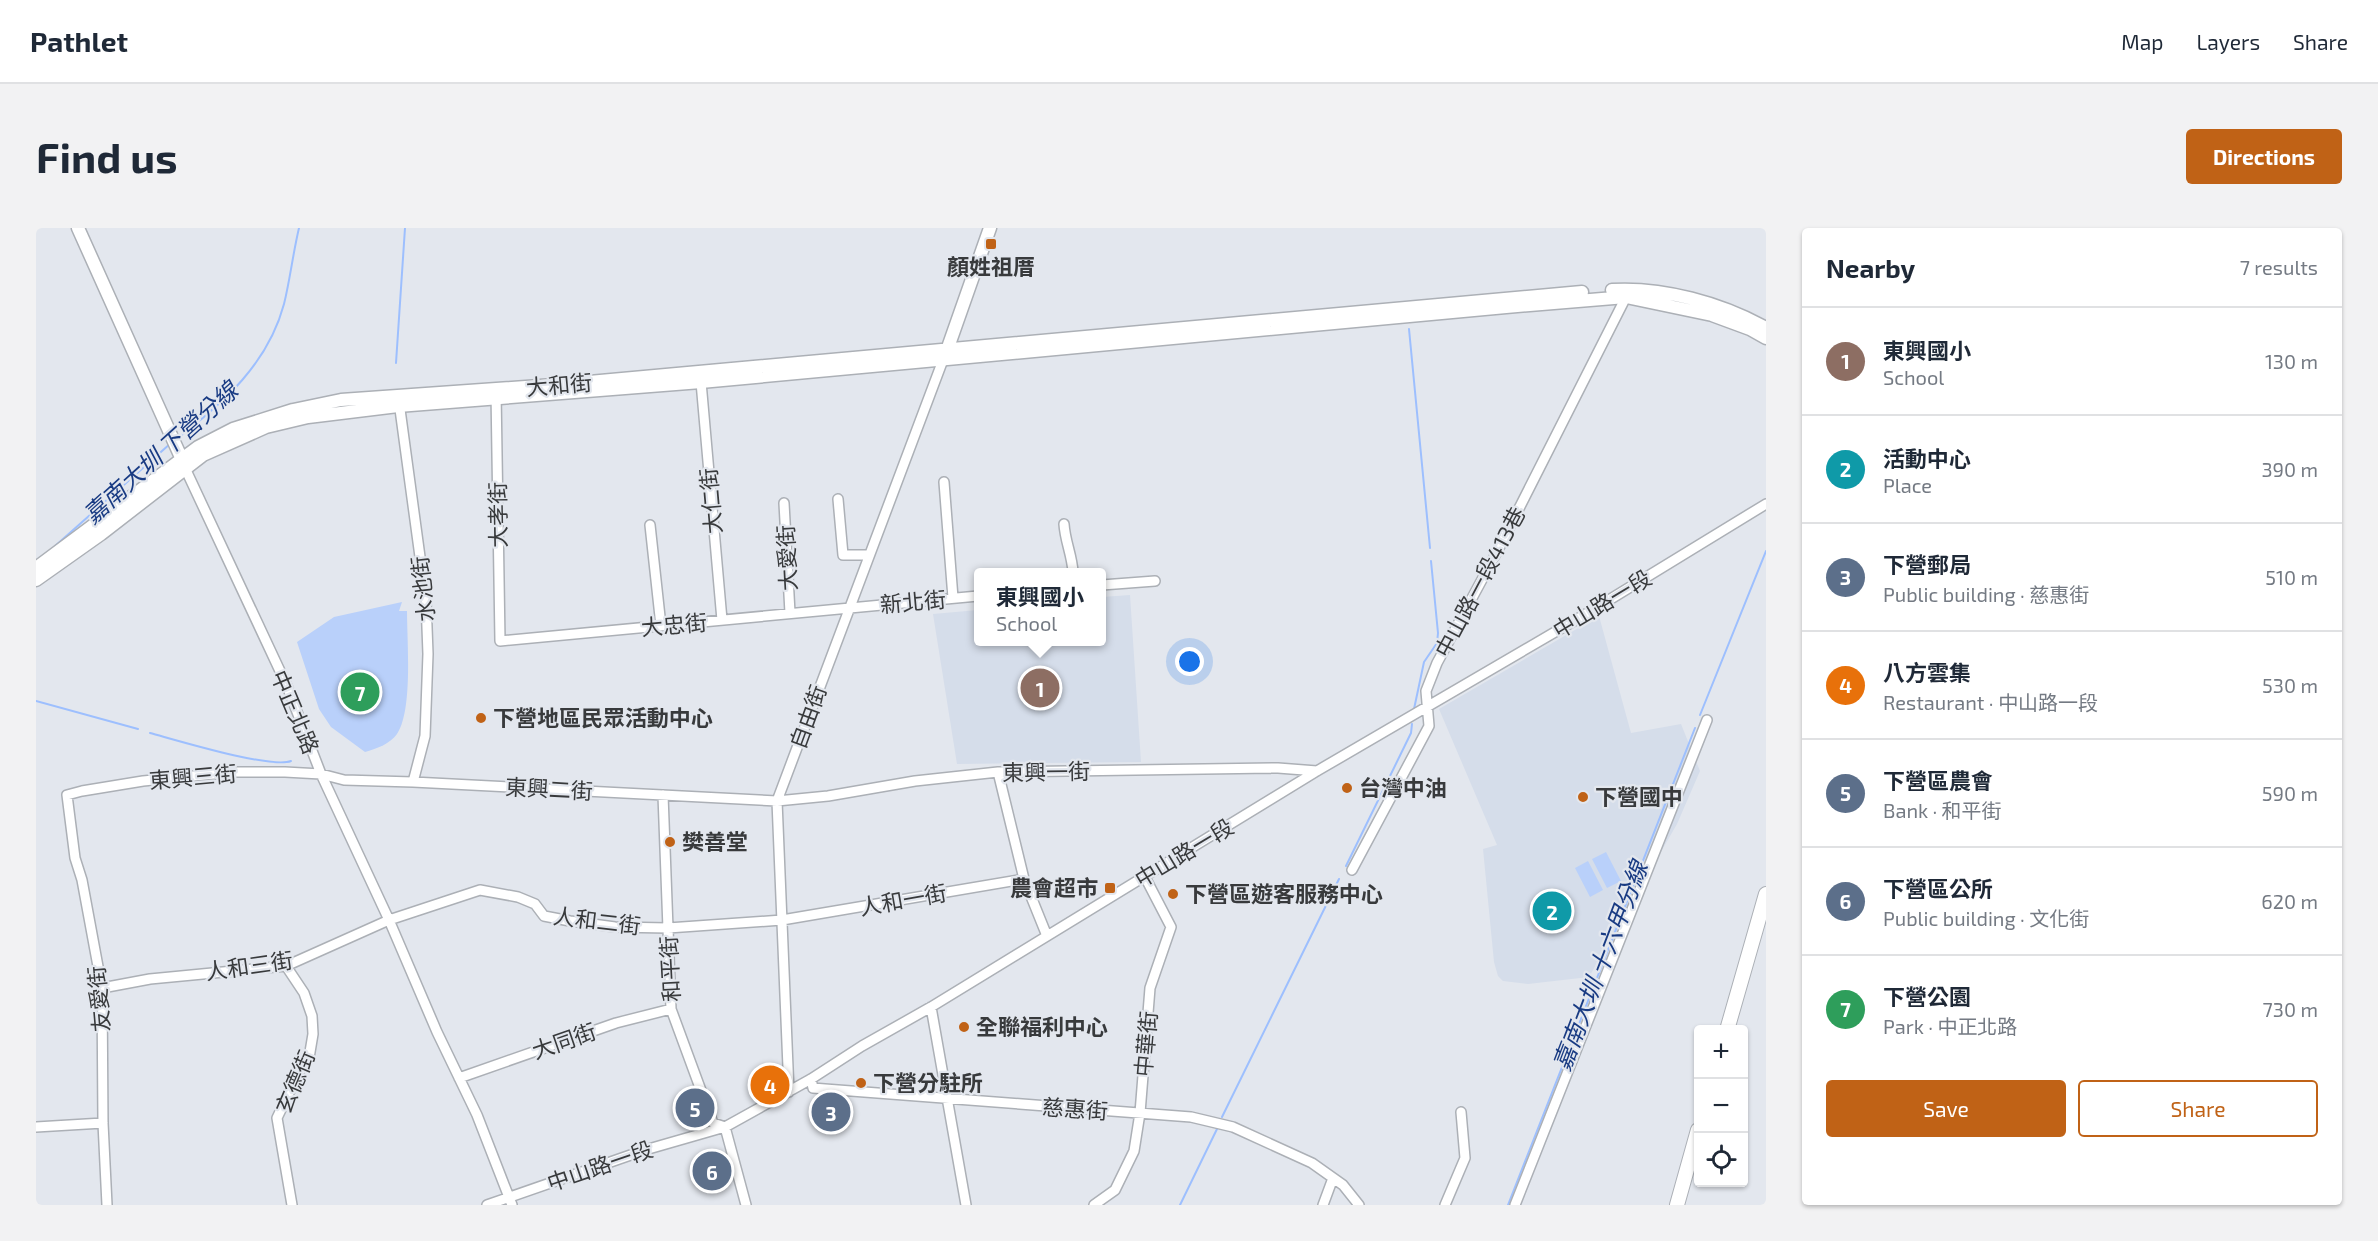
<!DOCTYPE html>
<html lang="en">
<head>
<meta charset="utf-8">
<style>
	:root { --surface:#fff; --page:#f2f2f3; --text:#1f2937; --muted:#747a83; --line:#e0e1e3; --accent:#c06216 }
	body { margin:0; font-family:"Exo 2","Noto Sans TC",sans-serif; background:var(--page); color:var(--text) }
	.controls { position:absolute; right:18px; bottom:18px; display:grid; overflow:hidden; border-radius:6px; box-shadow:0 2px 4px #0004 }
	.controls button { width:54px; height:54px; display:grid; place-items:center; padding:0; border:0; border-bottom:2px solid var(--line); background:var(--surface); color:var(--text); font:30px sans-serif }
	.you { position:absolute; left:1154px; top:434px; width:21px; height:21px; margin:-15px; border:4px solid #fff; border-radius:50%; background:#1a73e8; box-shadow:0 0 0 9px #1a73e833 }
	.badge { display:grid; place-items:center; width:39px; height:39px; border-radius:50%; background:var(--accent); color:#fff; font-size:20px; font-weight:700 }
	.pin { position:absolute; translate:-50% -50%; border:3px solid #fff; box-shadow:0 2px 6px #0006 }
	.popup { position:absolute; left:938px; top:340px; width:132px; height:78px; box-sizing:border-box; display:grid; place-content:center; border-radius:6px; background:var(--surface); filter:drop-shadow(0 2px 4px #0005); font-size:20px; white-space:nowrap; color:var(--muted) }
	.popup b { font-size:22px; color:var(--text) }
	.popup::after { content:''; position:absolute; left:50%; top:100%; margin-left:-12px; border:12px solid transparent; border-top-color:var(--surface) }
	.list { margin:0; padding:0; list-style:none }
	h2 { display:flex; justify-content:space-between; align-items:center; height:78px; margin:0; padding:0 24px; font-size:26px }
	h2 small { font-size:20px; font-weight:400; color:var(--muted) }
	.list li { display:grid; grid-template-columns:39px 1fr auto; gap:18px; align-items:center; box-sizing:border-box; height:108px; padding:0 24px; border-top:2px solid var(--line) }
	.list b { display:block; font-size:22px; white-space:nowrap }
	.list p { margin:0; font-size:20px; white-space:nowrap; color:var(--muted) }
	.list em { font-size:20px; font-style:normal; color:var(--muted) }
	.actions { display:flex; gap:12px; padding:18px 24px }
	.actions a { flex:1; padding:14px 0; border:2px solid var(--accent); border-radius:6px; text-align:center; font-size:21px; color:var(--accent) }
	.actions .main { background:var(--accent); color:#fff }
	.icon { flex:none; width:33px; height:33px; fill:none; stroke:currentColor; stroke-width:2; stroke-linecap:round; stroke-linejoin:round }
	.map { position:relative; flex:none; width:1730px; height:977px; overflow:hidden; border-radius:6px }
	header { display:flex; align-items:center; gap:36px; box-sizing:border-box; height:84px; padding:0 30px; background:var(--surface); border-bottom:2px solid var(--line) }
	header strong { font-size:28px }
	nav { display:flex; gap:33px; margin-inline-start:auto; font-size:21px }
	.intro { display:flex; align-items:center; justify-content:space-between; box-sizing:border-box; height:144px; padding:0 36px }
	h1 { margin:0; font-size:42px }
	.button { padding:15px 27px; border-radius:6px; background:var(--accent); color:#fff; font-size:21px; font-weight:700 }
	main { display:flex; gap:36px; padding:0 36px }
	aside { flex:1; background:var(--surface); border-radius:6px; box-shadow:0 2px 4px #0004 }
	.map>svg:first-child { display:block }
</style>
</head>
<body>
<header>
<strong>Pathlet</strong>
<nav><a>Map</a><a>Layers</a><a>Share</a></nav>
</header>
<div class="intro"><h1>Find us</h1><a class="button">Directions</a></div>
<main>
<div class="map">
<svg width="1730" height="977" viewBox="0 0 1730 977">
	<rect width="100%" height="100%" fill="#e3e7ee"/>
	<!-- built -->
	<path fill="#d5ddea" d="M1094 367 1105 534 921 536 897 386 942 382V414H1066V369Z
		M1563 388 1595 505 1645 496 1664 543 1641 596 1553 749 1492 756 1467 753 1462 748 1458 734 1447 621 1461 617 1403 481Z"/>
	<!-- green -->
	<path fill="#b9d0fa" d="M366 374 363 383H371C371 413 377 482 361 506 354 516 340 521 329 524L295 499 283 481 261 414 298 389Z
		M1570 624 1585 653 1571 660 1556 631Z
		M1552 633 1567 662 1554 669 1539 640Z"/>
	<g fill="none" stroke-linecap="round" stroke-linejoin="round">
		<!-- stream -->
		<path stroke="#9dbffe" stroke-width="2" d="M1373 101 1394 320
			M360 135 369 0
			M142 210C188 174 232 136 248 76 254 52 257 25 263 0
			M18 319 135 215
			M0 473 102 501
			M1378 481 1388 434 1401 415 1402 405 1395 333
			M1664 487 1730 323
			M114 505C140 512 235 541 255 533
			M1310 638 1375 505 1376 496
			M1186 889 1303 651
			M1144 977 1181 901
			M1472 977 1659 500"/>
		<defs>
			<path id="street" d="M665 154 686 392
				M460 164 464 413 942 368
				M363 174 390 373 392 426 389 508 377 554
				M149 240 251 458 285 546 353 692 401 804 441 887 476 977
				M908 254 917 370
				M802 271 807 327H832
				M748 275 754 385
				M1028 296C1029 313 1036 327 1037 344
				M614 297 625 398
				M1066 357 1119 353
				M962 544 988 651 1011 708
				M627 567 635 781 677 895 689 899
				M1316 642 1393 498 1390 463 1401 435 1463 320 1590 69
				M250 738 268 765 276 788 277 806 273 830 263 844 241 890 256 977
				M66 760 114 751 250 738 353 692 444 662 482 669 499 676 508 688 534 693 579 699 632 700 746 692 988 651
				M895 779 930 977
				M423 850 580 795 635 781
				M775 851 777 860 789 861 1155 889 1197 899 1276 935 1307 957 1323 977
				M753 864 741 573 907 132
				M0 899 67 895
				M689 899 710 977
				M71 977 67 895 66 760 46 652 39 630 31 567 46 563 107 553 198 544H249L285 546 308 552 377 554 741 573 792 568 879 553 962 544 1242 540 1281 543
				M451 977 609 922 689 899 716 884 775 851 826 818 895 779 1281 543 1555 383 1730 276
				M1058 977 1079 962 1098 923 1104 885 1114 760 1135 699 1109 649
				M1287 977 1297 950
				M1409 977 1429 930 1425 884
				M1479 977 1671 492"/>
			<path id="secondary" d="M42 0 148 236
				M1576 62C1627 59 1685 75 1730 100
				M909 128 954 0
				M0 340 162 219 197 201 257 182 305 172 531 156 1546 64
				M0 352 65 306 167 227 230 199 272 189 362 178 665 154 1470 79 1590 69 1676 87 1714 101 1730 110"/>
			<path id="primary" d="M1691 802 1730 666
				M1641 977 1662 902"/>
		</defs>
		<!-- street casing -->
		<use href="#street" stroke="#acb0b6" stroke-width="12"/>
		<!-- secondary casing -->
		<use href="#secondary" stroke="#acb0b6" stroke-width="15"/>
		<!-- primary casing -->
		<use href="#primary" stroke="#acb0b6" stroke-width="16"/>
		<!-- street -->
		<use href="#street" stroke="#fff" stroke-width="9"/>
		<!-- secondary -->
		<use href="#secondary" stroke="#fff" stroke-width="12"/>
		<!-- primary -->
		<use href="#primary" stroke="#fff" stroke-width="14"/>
	</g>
	<!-- markers -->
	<g fill="#c06216" stroke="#e3e7ee" stroke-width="2">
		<rect x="949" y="10" width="12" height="12" rx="3"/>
		<circle cx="445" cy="490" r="6"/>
		<circle cx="1311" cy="560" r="6"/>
		<circle cx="1547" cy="569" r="6"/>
		<circle cx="634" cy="614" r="6"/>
		<rect x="1068" y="654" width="12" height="12" rx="3"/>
		<circle cx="1137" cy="666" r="6"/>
		<circle cx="928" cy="799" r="6"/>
		<circle cx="825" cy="855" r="6"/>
	</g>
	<g text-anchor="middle" stroke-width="4.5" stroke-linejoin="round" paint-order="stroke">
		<!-- poi labels -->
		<g font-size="22" font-weight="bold" fill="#383a3c" stroke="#e3e7ee" text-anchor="start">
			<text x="955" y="47" text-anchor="middle">顏姓祖厝</text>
			<text x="457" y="498">下營地區民眾活動中心</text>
			<text x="1323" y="568">台灣中油</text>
			<text x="1559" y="577">下營國中</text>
			<text x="646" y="622">樊善堂</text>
			<text x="1062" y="668" text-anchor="end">農會超市</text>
			<text x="1149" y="674">下營區遊客服務中心</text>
			<text x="940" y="807">全聯福利中心</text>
			<text x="837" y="863">下營分駐所</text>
		</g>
		<!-- street labels -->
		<g font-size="22" fill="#383a3c" stroke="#e3e7ee">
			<text transform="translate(523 157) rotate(-5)" y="8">大和街</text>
			<text transform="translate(675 273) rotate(-95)" y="8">大仁街</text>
			<text transform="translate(462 287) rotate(-91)" y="8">大孝街</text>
			<text transform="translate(751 330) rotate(-93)" y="8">大愛街</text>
			<text transform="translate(1444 354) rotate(-62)" y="8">中山路一段413巷</text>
			<text transform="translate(387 361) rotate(-96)" y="8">水池街</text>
			<text transform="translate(877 374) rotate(-5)" y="8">新北街</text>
			<text transform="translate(1566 376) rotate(-31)" y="8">中山路一段</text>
			<text transform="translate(638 397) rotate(-5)" y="8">大忠街</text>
			<text transform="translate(259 484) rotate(67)" y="8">中正北路</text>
			<text transform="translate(772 489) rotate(-70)" y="8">自由街</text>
			<text transform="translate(1010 544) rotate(-1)" y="8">東興一街</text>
			<text transform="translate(157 549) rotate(-5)" y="8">東興三街</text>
			<text transform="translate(513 561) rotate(3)" y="8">東興二街</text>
			<text transform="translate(1148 625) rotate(-31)" y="8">中山路一段</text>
			<text transform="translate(867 672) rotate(-10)" y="8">人和一街</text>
			<text transform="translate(561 693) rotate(7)" y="8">人和二街</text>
			<text transform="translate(213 738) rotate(-8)" y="8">人和三街</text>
			<text transform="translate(634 741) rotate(-93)" y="8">和平街</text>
			<text transform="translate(63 771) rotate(-95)" y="8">友愛街</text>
			<text transform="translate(528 813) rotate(-19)" y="8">大同街</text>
			<text transform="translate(1110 816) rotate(-85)" y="8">中華街</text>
			<text transform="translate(259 854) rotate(-67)" y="8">玄德街</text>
			<text transform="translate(1039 881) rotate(4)" y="8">慈惠街</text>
			<text transform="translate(564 938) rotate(-19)" y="8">中山路一段</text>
		</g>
		<!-- water labels -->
		<g font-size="24" font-style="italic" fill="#193b83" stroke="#e3e7ee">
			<text transform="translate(125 225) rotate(-42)" y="8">嘉南大圳 下營分線</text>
			<text transform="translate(1565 738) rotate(-69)" y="8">嘉南大圳 十六甲分線</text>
		</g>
	</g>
</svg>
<div class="controls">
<button>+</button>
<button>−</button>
<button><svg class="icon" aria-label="locate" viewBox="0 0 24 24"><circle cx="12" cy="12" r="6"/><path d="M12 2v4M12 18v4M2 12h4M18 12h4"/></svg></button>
</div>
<div class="you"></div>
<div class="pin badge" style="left:1004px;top:460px;background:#8d6e63">1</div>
<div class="popup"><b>東興國小</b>School</div>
<div class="pin badge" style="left:1516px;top:683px;background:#0f9aa8">2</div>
<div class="pin badge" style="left:795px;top:884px;background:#5c6f8a">3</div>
<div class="pin badge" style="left:734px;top:857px;background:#e8710a">4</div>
<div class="pin badge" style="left:659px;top:880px;background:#5c6f8a">5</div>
<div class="pin badge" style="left:676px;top:943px;background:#5c6f8a">6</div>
<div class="pin badge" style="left:324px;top:464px;background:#2e9e5b">7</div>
</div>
<aside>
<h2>Nearby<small>7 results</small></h2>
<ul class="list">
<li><span class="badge" style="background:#8d6e63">1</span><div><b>東興國小</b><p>School</p></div><em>130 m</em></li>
<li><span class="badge" style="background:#0f9aa8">2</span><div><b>活動中心</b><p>Place</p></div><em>390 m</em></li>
<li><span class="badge" style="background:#5c6f8a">3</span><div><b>下營郵局</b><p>Public building · 慈惠街</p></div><em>510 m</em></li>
<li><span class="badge" style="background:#e8710a">4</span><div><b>八方雲集</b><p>Restaurant · 中山路一段</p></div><em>530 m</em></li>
<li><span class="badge" style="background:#5c6f8a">5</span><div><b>下營區農會</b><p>Bank · 和平街</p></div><em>590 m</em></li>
<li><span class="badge" style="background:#5c6f8a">6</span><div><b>下營區公所</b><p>Public building · 文化街</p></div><em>620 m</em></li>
<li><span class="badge" style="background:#2e9e5b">7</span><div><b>下營公園</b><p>Park · 中正北路</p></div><em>730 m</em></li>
</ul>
<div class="actions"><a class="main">Save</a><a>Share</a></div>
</aside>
</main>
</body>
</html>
